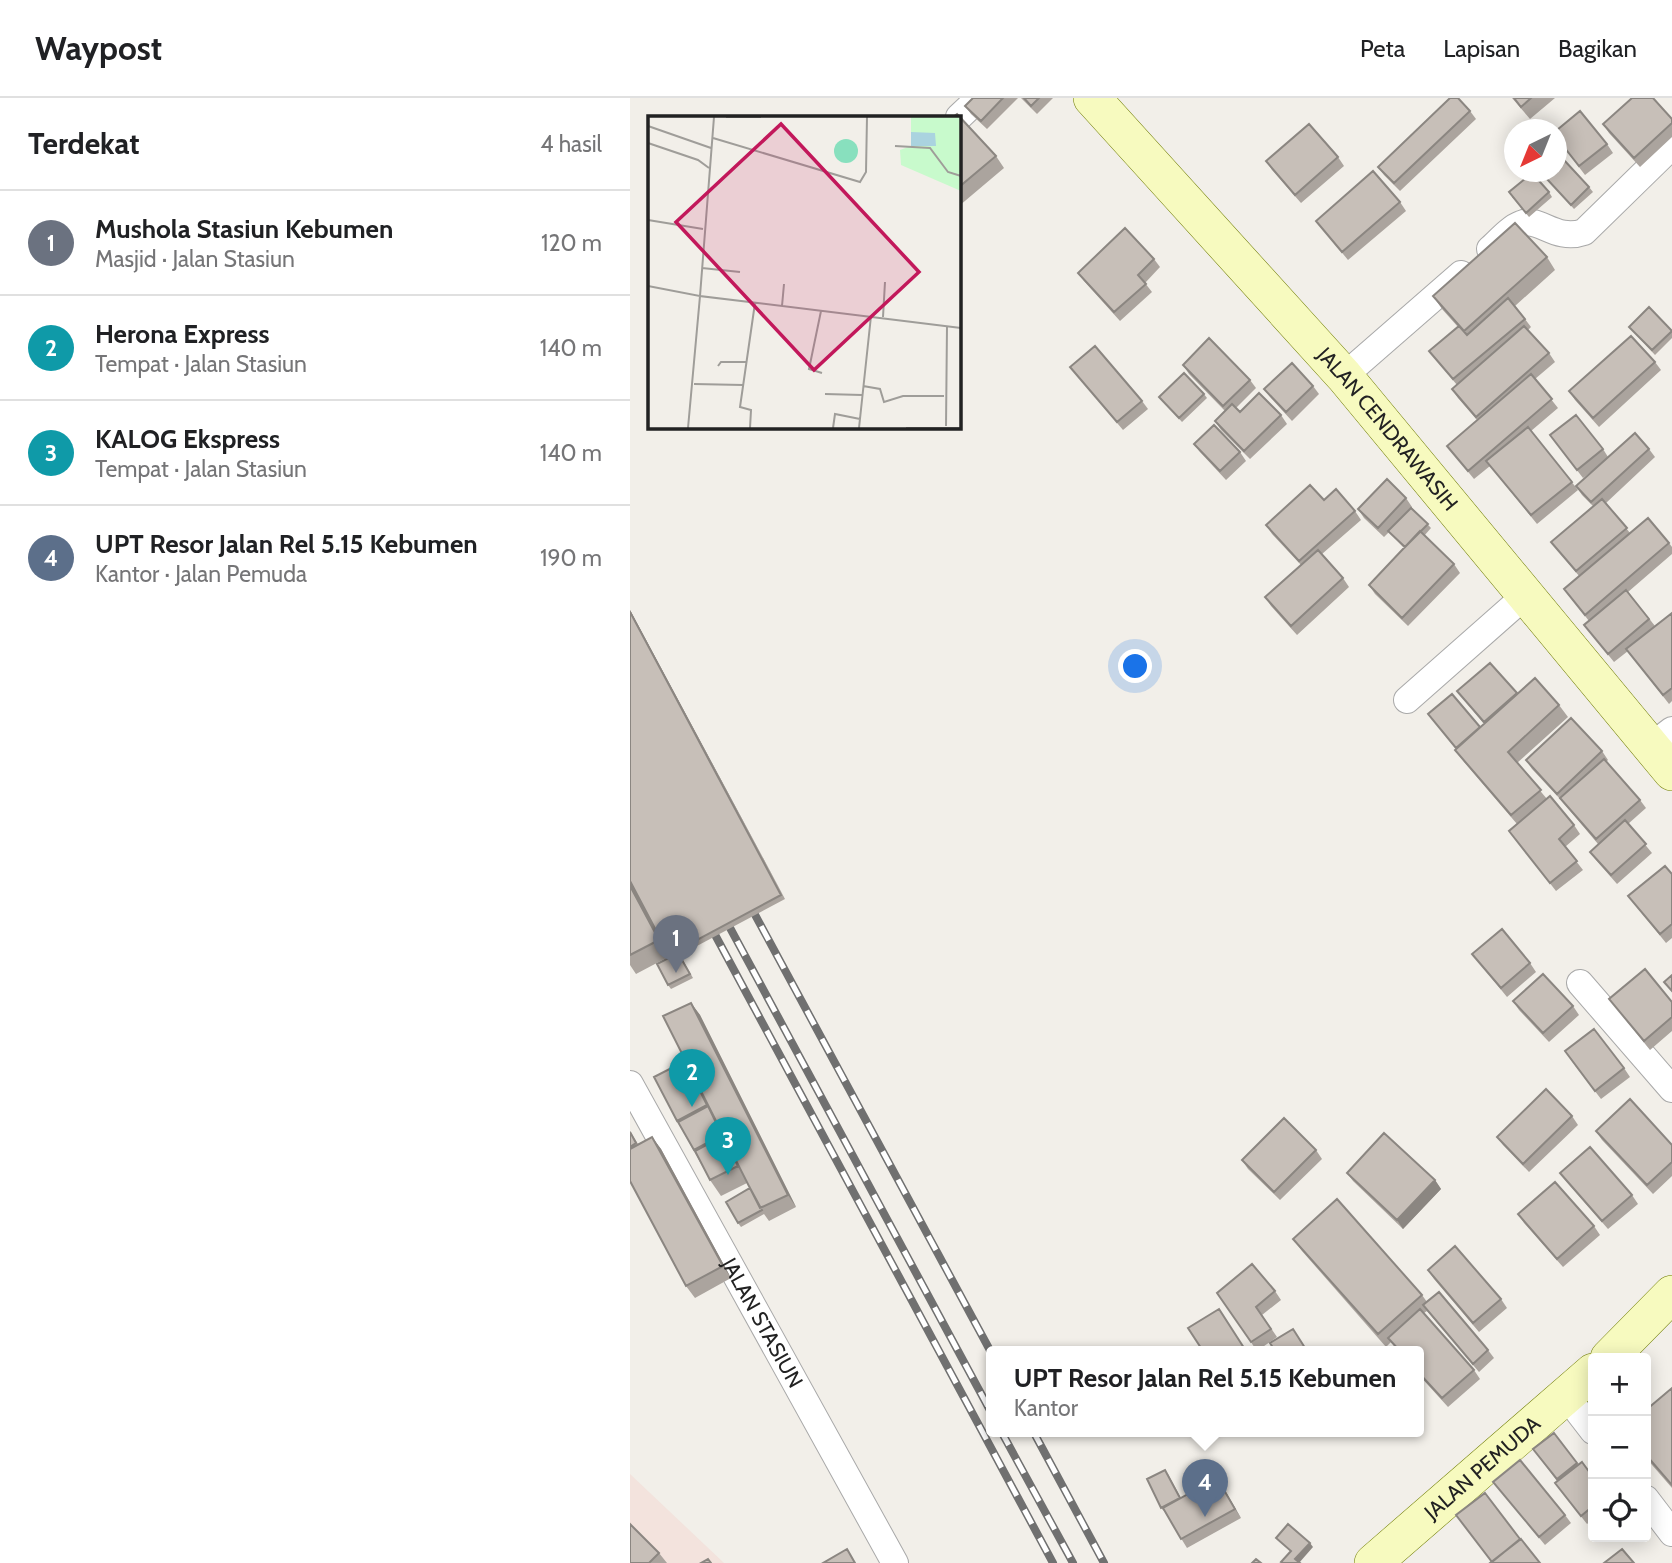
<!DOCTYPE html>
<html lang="id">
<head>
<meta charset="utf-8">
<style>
	:root { --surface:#fff; --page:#f6f6f6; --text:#202124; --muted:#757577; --line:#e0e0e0; --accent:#0b8043 }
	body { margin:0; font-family:Cabin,sans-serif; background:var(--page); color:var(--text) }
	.controls { position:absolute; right:21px; bottom:21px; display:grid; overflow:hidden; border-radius:7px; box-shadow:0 4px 18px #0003 }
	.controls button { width:63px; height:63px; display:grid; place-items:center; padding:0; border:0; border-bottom:2px solid var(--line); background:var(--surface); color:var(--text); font:35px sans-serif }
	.compass { position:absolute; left:874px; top:21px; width:63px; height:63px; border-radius:50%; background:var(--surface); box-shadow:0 4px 18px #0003; rotate:223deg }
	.you { position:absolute; left:506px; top:569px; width:24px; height:24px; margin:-18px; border:5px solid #fff; border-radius:50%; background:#1a73e8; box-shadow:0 0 0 10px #1a73e833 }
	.badge { display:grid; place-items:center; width:46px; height:46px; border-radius:50%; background:var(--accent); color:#fff; font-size:23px; font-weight:700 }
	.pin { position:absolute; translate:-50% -58px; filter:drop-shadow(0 2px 4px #0008) }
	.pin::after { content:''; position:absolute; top:37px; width:24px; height:21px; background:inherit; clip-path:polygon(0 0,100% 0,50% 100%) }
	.popup { position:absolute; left:356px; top:1248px; width:438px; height:91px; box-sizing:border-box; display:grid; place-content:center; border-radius:7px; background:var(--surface); filter:drop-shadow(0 2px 5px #0005); font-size:23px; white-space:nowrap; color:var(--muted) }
	.popup b { font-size:26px; color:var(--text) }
	.popup::after { content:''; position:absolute; left:50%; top:100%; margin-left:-14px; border:14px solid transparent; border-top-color:var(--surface) }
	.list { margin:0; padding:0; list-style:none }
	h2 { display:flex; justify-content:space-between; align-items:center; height:91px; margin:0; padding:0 28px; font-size:30px }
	h2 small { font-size:23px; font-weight:400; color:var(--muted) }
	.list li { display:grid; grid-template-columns:46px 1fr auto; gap:21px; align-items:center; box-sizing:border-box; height:105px; padding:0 28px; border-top:2px solid var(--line) }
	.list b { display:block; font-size:26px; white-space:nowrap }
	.list p { margin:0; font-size:23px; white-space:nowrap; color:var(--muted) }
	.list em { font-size:23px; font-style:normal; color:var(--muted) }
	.icon { flex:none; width:38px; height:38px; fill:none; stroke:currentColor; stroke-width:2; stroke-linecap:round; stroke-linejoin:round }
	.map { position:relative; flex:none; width:1042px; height:1465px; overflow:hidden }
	header { display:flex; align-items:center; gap:42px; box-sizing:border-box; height:98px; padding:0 35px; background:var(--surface); border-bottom:2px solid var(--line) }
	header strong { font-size:33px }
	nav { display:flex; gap:38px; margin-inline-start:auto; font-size:24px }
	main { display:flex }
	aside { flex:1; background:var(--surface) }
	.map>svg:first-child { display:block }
</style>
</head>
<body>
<header>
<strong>Waypost</strong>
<nav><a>Peta</a><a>Lapisan</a><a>Bagikan</a></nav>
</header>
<main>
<aside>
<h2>Terdekat<small>4 hasil</small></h2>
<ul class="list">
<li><span class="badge" style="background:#6b7280">1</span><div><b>Mushola Stasiun Kebumen</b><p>Masjid · Jalan Stasiun</p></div><em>120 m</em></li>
<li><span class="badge" style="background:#0f9aa8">2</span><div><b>Herona Express</b><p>Tempat · Jalan Stasiun</p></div><em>140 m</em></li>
<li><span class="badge" style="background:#0f9aa8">3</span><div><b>KALOG Ekspress</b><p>Tempat · Jalan Stasiun</p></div><em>140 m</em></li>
<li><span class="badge" style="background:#5c6f8a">4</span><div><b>UPT Resor Jalan Rel 5.15 Kebumen</b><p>Kantor · Jalan Pemuda</p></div><em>190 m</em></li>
</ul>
</aside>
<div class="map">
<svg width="1042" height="1465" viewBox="0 0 1042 1465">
	<rect width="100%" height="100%" fill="#f2efe9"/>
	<!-- military -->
	<path fill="#f3e3dd" d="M0 1376 94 1465H36L0 1430Z"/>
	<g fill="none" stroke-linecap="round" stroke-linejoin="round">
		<defs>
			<g id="street">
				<path d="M329 19 349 0"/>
				<path d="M860 151C869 143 880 130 891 126 909 118 925 144 954 134L1042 48"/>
				<path d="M714 278 831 176"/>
				<path d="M777 602 896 497"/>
				<path d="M1021 648 1042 632"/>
				<path d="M950 885 1042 991"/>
				<path id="s1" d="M0 986 265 1465"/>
				<path d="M936 1298 963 1333"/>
				<path d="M1016 1401 1042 1435"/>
			</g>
			<g id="secondary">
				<path id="s2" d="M462 0 714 278 1042 674"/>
				<path d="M979 1260 1042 1196"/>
				<path id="s3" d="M743 1465 963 1274"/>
			</g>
		</defs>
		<!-- street casing -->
		<use href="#street" stroke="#a9a9a9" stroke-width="28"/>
		<!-- secondary casing -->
		<use href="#secondary" stroke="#707d05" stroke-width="38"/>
		<!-- street -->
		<use href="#street" stroke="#fff" stroke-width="26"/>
		<!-- secondary -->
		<use href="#secondary" stroke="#f7fabf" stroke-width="37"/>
		<defs>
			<path id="rail" d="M116 800 362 1256
				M92 815 362 1316
				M76 820 423 1465
				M371 1333 443 1465
				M403 1333 474 1465"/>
		</defs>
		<!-- rail casing -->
		<use href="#rail" stroke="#707070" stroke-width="8"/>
		<!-- rail -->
		<use href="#rail" stroke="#fff" stroke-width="5" stroke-dasharray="16" stroke-linecap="butt"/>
	</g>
	<!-- wall -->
	<path fill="#aba49e" d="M343 0H388L357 31 341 16 335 8Z
		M391 0H423L407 16Z
		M882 0H925L900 21Z
		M840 13 846 21 770 93 754 77 748 69Z
		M329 19 366 58 374 70 329 108Z
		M1042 21V39L1010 69 979 35 973 26Z
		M927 40 977 46 983 55 955 77Z
		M708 59 714 68 671 105 642 72 636 63Z
		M916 80 959 89 963 94 944 111Z
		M919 94 922 99 899 119 882 99Z
		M770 104 776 113 718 162 686 123Z
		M917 159 925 172 885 208 901 229 898 232 919 255 925 264 905 281 928 310 901 333 948 392 907 426 860 368 844 381 817 348 847 322 828 300 822 291 827 287 799 253 828 229 812 211 803 198Z
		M524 161 530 169 515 185 522 194 490 223 454 183 448 175Z
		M999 229 1042 233V240L1025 257Z
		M1025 264 1031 272 969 329 945 302 939 293Z
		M553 267 620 282 626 290 606 310 610 314 651 317 657 326 620 361 591 332 585 323 595 313 559 276Z
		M440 269 512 303 518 311 493 332Z
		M683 288 689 296 662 323 640 299 634 291Z
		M574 296 577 300 552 324 529 299Z
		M920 337 973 351 978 359 1019 351 1025 359 976 405 1000 435 1039 445 1042 449V456L998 494 1025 528 1042 515V603L1039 606 998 553 984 564 954 527 959 523 934 491 949 478 921 444 963 408 952 397 946 388 966 370 953 380Z
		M564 346 610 354 616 363 596 382 570 354Z
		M776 400 782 409V410L801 430 794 438 824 466 830 475 778 528 745 496 739 487 774 450 759 434 754 439 734 420 728 411Z
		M694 402 725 413 731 422 692 456 713 480 719 489 667 537 641 508 635 499 671 467 642 436 636 427Z
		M0 512 155 801 50 857 63 880 41 891 38 887 40 858 6 876 0 867Z
		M827 593 887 596 929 607 938 619 887 665 917 701 944 727 950 736 935 749 953 772 926 793 879 733 887 726 834 664 825 652 826 651 798 616 850 629 854 626Z
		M972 653 978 662 976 664 1010 702 1016 710 998 726 1022 755 987 786 966 762 960 754 968 746 931 702 902 671 896 662Z
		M1042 776V840L1036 845 998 798Z
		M842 856 900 865 906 874 877 899Z
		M979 901 1042 904V933L1020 952Z
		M883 903 943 908 949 917 919 944 889 912Z
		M61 905 70 917 166 1109 139 1123 134 1116 111 1129 108 1125 120 1090 117 1085 91 1098 80 1082 47 1023Z
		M941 962 994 970 1000 979 971 1001Z
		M942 1018 948 1027 899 1074 873 1047 867 1039Z
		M0 1033 8 1046 22 1039 31 1051 101 1180 65 1200 56 1188 0 1083Z
		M966 1033 1042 1047V1078L1023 1096 972 1042Z
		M686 1052 692 1061 650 1102 618 1071 612 1062Z
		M717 1075 805 1082 811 1091 773 1131 723 1083Z
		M930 1075 1002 1097 1008 1106 978 1131 936 1083Z
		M888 1116 964 1128 970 1137 933 1169 894 1125Z
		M663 1141 792 1197 797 1204 858 1252 864 1260 849 1274 797 1213 794 1215 844 1272 850 1281 818 1309 788 1276V1253H768L761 1244 756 1249 672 1153Z
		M798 1172 871 1201 877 1210 849 1234 804 1181Z
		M645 1193 651 1202 632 1217 647 1239 627 1253 587 1195Z
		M1042 1290V1390L1016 1360V1312Z
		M924 1335 948 1367 963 1379V1421L957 1426 931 1393 925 1385 927 1383 903 1351Z
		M538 1376 551 1400 587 1380 611 1420 557 1450 535 1414 531 1410Z
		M863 1384 935 1417 941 1425 915 1447Z
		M29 1455 37 1465H0Z"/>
	<!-- shaded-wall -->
	<path fill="#8b8681" d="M0 512 155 801 0 514Z
		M0 783 40 858 29 842 0 788Z
		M61 905 70 917 166 1109 158 1097Z
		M22 1039 31 1051 101 1180 93 1168Z
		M805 1082 811 1091 773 1131 767 1122Z
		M587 1380 593 1389 611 1420 605 1411Z
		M680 1445 683 1449 669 1465 665 1461Z"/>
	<!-- building -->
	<path fill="#c7bfb8" stroke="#8b8681" stroke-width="2" d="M343 0H373L351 23 335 8Z
		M394 0H409L401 8Z
		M820 0H828L840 13 764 85 748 69Z
		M884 0H901L891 9Z
		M1002 0H1023L1042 21V25L1004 60 973 26Z
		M950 13 977 46 949 68 927 40V32Z
		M327 16 366 58 329 89V19H323Z
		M679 26 708 59 665 97 636 63Z
		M934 62 959 89 941 107 916 80 922 74H927V69Z
		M743 73 770 104 712 154 686 123Z
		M902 75 919 94 896 115 879 94Z
		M885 125 917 159 834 233 803 198Z
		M495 130 524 161 508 177 516 186 484 214 448 175Z
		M878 200 895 221 823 281 799 253 829 228 837 237Z
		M1019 209 1042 233 1022 252 999 229Z
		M894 228 919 255 846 319 822 291Z
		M1001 238 1025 264 963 320 939 293Z
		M579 240 620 282 593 308 553 267Z
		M465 248 512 303 487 324 440 269Z
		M662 265 683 288 656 314 634 291Z
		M554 275 574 296 549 320 529 299Z
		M901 276 922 301 838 373 817 348Z
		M629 295 651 317 614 353 585 323 602 306 610 314Z
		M946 317 973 351 947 372 920 337Z
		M584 327 610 354 590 373 564 346Z
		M898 329 942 384 901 417 856 363Z
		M1005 335 1019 351 961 404 946 388Z
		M757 381 776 400 748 430 728 411Z
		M680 387 694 402 706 391 725 413 669 463 636 427Z
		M972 401 997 430 946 473 921 444Z
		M781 410 798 426 775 449 758 433Z
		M1018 420 1039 445 955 517 934 491Z
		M790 433 824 466 772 520 739 487Z
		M688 452 713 480 661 528 635 499Z
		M996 492 1019 521 978 556 954 527Z
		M0 514 151 797 39 857 0 783Z
		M1042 515V590L1033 597 996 551Z
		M860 565 887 595 854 624 827 593Z
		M905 580 929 607 878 654 911 692 881 717 825 652Z
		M822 596 850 629 826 650 798 616Z
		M941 620 972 653 927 696 896 662Z
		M974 661 1010 702 966 741 930 700Z
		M920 698 944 727 929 741 947 763 920 785 879 733Z
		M995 722 1016 746 981 777 960 754Z
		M1035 768 1042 776V826L1030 836 998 798Z
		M0 788 29 842 0 857Z
		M872 831 900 865 871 890 842 856Z
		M48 855 60 876 38 887 27 866Z
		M1015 871 1042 904V919L1014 943 979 901Z
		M913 876 943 908 913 935 883 903Z
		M1042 877V893L1034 884Z
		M61 905 158 1097 130 1110 33 918Z
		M964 931 994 970 965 993 935 953Z
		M55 963 77 1007 47 1023 24 979Z
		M916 991 942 1018 893 1066 867 1039Z
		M1000 1001 1042 1047V1064L1017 1087 966 1033Z
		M78 1008 92 1037 64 1052 48 1024Z
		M654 1020 686 1052 644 1094 612 1062Z
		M0 1034 6 1045 0 1049Z
		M754 1035 805 1082 767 1122 717 1075Z
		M93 1038 108 1068 80 1082 65 1053Z
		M22 1039 93 1168 56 1188 0 1083V1051Z
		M960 1049 1002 1097 972 1123 930 1075Z
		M925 1084 964 1128 927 1161 888 1116Z
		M120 1090 132 1112 108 1125 96 1104Z
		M707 1101 792 1197 748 1236 663 1141Z
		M825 1148 871 1201 843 1225 798 1172Z
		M622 1166 645 1193 626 1209 641 1231 621 1244 587 1195Z
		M809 1194 858 1252 843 1266 793 1207Z
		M589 1211 616 1253H573L558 1230Z
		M790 1211 844 1272 812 1300 788 1274V1253H770L758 1240Z
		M663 1231 677 1253H645L640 1245Z
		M1042 1290V1387L1016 1357V1312Z
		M924 1335 947 1365 927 1381 903 1351Z
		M890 1362 935 1417 909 1439 863 1384Z
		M952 1364 963 1379V1408L951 1418 925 1385Z
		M535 1372 550 1400 531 1410 517 1381Z
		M587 1380 605 1411 551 1441 533 1410Z
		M855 1395 890 1441 862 1464 826 1417Z
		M0 1426 29 1455 19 1465H0Z
		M658 1426 680 1445 665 1461 670 1465H653L651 1464 661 1453 646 1440Z
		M891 1441 910 1465H860Z
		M217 1451 225 1465H193Z
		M992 1451 1004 1465H974Z
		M78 1461 81 1465H71Z
		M626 1461 631 1465H622Z"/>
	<g text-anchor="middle" stroke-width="5" stroke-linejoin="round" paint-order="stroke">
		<!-- street labels -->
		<g font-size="21" fill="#222" stroke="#fff">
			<text dy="7" stroke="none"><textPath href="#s2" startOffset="444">JALAN CENDRAWASIH</textPath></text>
			<text dy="7" stroke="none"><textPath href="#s1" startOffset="273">JALAN STASIUN</textPath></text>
			<text dy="7" stroke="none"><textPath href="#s3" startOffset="145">JALAN PEMUDA</textPath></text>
		</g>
	</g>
	<!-- overview -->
	<g transform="translate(18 18)">
		<rect width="313" height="313" fill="#f2efe9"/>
		<path d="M263 1H313V75L253 49 252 34 263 30Z" fill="#c8facc"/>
		<path d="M186 35a12 12 0 1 1 24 0a12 12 0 1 1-24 0Z" fill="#88e0be"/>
		<path d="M263 16 287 17 288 30H263Z" fill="#aad3df"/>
		<path fill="none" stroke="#9f9d99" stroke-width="2" d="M66 1 52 180 313 212M78 1H113M0 10 63 32M65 22 212 66 218 56 219 1M0 27 50 44 61 52M247 30 282 32 300 56 313 60M0 104 55 113M54 152 92 156M0 170 52 180 40 312M134 190 136 168M173 195 161 253 174 257M235 201 237 166M70 250 73 246H98M46 268 95 269M215 270 232 273 236 286 255 280H296M177 278 214 279M298 310 299 210M102 312 103 294 92 291 107 187M185 312 187 298 212 303M211 312 223 200M258 312H313"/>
		<path fill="#c2185b" fill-opacity="0.15" stroke="#c2185b" stroke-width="3.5" d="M133 8 271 156 166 254 28 106Z"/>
		<rect width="313" height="313" fill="none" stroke="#222" stroke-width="3.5"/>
	</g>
</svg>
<div class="controls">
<button>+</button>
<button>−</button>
<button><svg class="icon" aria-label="locate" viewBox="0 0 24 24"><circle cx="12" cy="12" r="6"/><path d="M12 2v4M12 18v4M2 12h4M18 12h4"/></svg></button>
</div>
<svg class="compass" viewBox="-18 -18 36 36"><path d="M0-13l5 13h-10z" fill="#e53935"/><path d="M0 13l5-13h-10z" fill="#757577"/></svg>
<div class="you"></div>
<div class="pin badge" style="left:46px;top:875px;background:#6b7280">1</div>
<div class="pin badge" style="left:62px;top:1009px;background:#0f9aa8">2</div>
<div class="pin badge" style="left:98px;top:1077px;background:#0f9aa8">3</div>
<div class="pin badge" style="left:575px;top:1419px;background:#5c6f8a">4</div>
<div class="popup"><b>UPT Resor Jalan Rel 5.15 Kebumen</b>Kantor</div>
</div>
</main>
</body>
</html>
